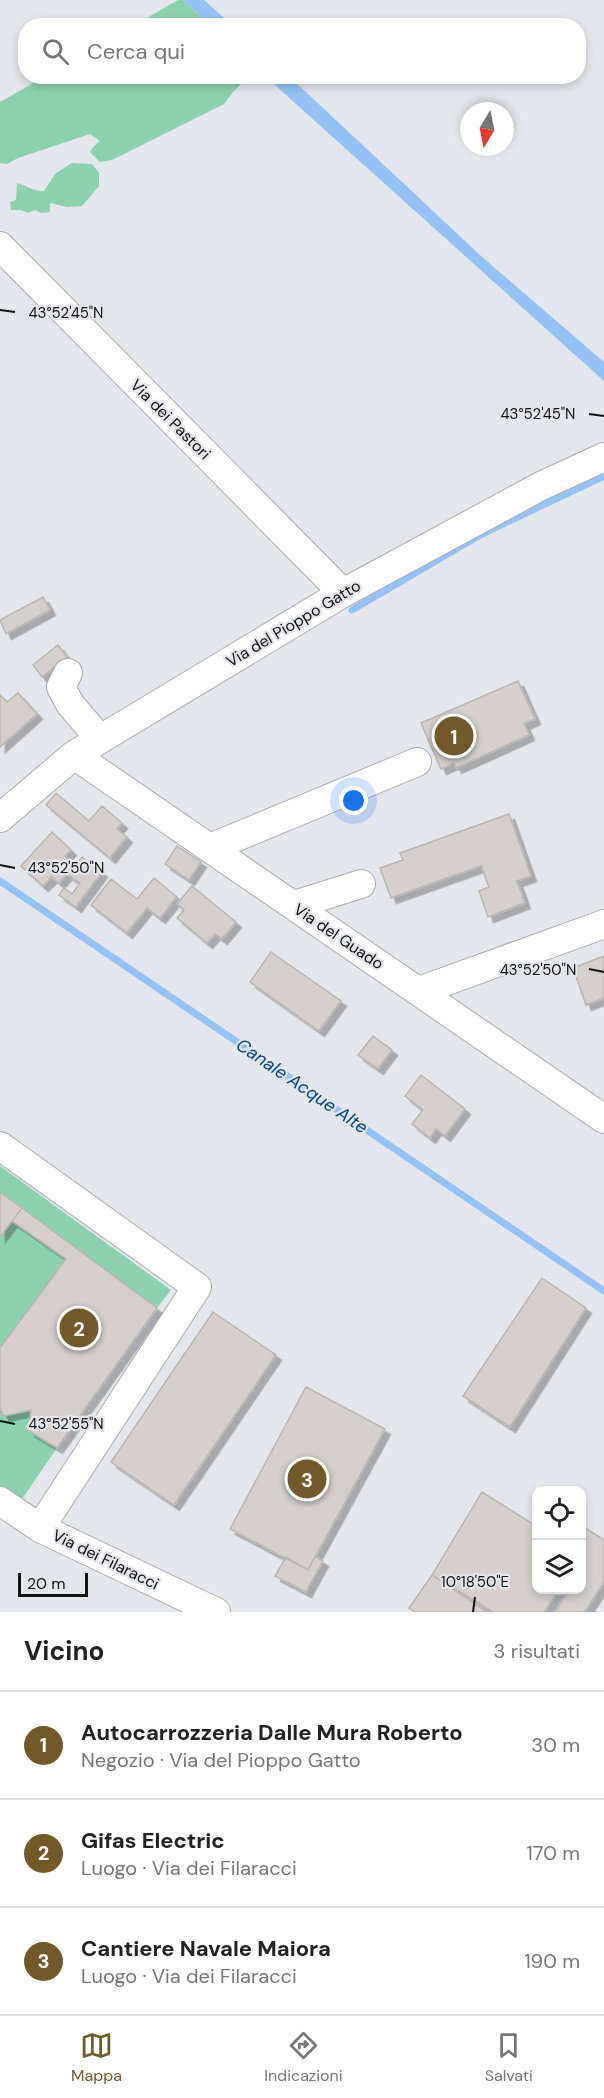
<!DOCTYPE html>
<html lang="it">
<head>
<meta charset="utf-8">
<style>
	:root { --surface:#fff; --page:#f2f2f2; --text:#222; --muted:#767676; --line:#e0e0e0; --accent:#72592a }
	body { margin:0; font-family:"DM Sans",sans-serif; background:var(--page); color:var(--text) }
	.controls { position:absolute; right:18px; bottom:18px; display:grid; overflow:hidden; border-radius:12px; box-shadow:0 3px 9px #0003 }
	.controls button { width:54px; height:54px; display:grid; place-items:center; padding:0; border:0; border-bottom:2px solid var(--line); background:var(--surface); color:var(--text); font:30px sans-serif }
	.compass { position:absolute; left:460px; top:102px; width:54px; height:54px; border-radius:50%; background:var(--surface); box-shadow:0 3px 9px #0003; rotate:190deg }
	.scale { position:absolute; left:18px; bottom:15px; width:70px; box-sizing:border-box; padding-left:6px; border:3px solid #101113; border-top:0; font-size:16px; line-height:21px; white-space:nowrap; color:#101113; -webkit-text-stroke:4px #e4e7ed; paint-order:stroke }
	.you { position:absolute; left:354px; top:801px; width:21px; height:21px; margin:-15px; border:4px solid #fff; border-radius:50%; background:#1a73e8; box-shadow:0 0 0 9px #1a73e833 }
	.badge { display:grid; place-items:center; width:39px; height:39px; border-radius:50%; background:var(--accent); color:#fff; font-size:20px; font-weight:700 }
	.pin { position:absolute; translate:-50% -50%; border:3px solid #fff; box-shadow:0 2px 6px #0006 }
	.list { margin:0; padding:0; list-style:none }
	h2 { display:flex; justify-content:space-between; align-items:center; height:78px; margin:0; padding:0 24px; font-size:26px }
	h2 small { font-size:20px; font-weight:400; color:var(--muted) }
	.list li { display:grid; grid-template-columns:39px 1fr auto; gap:18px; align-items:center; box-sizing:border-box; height:108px; padding:0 24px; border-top:2px solid var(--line) }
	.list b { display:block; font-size:22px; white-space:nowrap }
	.list p { margin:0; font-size:20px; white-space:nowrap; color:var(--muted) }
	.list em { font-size:20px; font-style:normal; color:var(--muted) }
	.icon { flex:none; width:33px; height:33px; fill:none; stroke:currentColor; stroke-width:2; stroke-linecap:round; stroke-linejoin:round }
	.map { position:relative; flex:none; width:604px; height:1612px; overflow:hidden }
	.search { position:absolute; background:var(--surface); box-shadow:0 3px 9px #0003; left:18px; right:18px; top:18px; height:66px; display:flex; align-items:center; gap:15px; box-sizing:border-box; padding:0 21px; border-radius:24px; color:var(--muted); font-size:22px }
	.sheet { height:402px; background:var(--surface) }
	nav { display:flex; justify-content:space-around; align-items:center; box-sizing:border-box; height:84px; border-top:2px solid var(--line); background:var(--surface); font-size:16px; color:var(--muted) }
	nav a { display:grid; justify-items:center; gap:3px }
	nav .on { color:var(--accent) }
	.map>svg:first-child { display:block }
</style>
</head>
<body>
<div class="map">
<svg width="604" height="1612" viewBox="0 0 604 1612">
	<defs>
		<filter id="shadow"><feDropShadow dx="5.5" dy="5.5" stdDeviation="0" flood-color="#0004"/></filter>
	</defs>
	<rect width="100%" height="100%" fill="#e4e7ed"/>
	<!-- green -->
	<path fill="#8dd2ae" d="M178 0H183L210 25 133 26Z
		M242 77 243 82 233 92 224 104 112 160 100 162 90 152 94 146 100 141 90 134 18 158 7 164 0 163V102L44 77Z
		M72 163 92 164 99 173V186L82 206 67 207 50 203V212L41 213 35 210 28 213 21 210H11L10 202 16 200 17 183C26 185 34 192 44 191L56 173Z
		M0 1166 171 1290 157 1308 0 1192Z
		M11 1219 66 1259 0 1348V1235Z
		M0 1409 5 1416 31 1410 30 1431 57 1448 20 1502 0 1489Z"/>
	<!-- water -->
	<path fill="#94c2f7" d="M183 0H204L232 25H210Z
		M266 77H289L306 92 480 255 604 362V381Z"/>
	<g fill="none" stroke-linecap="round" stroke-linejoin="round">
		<!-- stream -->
		<path stroke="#94c2f7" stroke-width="7" d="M352 610 482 534 604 476
			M0 881 604 1291"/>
	</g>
	<!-- building -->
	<path fill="#d6cfcc" stroke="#bcb5b2" stroke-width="1.5" filter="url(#shadow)" d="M43 597 50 610 6 634 0 620Z
		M58 645 67 657 42 677 33 665Z
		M518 681 535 719 524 724 529 735 456 768 454 763 441 769 421 723Z
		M18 693 37 714 0 747V695L7 702Z
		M56 793 89 821 102 806 122 823 117 829 127 837 110 858 46 805Z
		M509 814 531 876 517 881 525 903 488 917 479 891 489 887 481 866 391 898 380 868 403 860 400 853Z
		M52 832 71 850 65 856 75 865 59 883 52 877 43 886 21 866Z
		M177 846 201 862 189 880 165 864Z
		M82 857 102 872 76 907 59 895 64 888 72 894 80 883 68 875Z
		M154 878 177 897 160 918 147 908 127 933 91 905 111 879 137 899Z
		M192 886 236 922 222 939 215 934 207 943 177 918 184 910 177 904Z
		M271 952 341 1001 319 1031 250 982Z
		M604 956V998L586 1005 573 968Z
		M373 1036 392 1050 378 1069 358 1055Z
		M421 1075 465 1109 445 1136 436 1129 430 1138 412 1124 423 1110 405 1096Z
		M0 1192 22 1208 0 1237Z
		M22 1208 157 1308 57 1448 29 1431 31 1410 4 1416 0 1409V1348L66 1259 12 1221Z
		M542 1278 586 1308 510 1427 463 1396Z
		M213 1312 276 1355 174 1505 111 1462Z
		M306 1387 385 1429 308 1570 230 1529Z
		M482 1492 536 1526V1590H559L544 1612H493L432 1575Z
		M582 1526 604 1540V1582L585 1612H555L569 1590H582V1570L586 1563 582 1560Z
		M315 1556 323 1561 306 1592 275 1576 286 1557 308 1570Z
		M432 1575 487 1612H415L409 1608Z"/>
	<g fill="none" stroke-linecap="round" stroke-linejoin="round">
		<defs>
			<path id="minor" d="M0 246 343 593
				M68 673 61 687 70 704 100 739
				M74 755 604 1119
				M0 818 74 755 343 593 541 486 604 457
				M210 848 417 762
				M294 905 361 884
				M419 991 604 924
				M0 1146 197 1287 40 1528
				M0 1501 40 1528 216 1612"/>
		</defs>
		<!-- minor casing -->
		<use href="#minor" stroke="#a9acb2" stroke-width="30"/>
		<!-- minor -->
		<use href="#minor" stroke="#fff" stroke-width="28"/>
	</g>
	<!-- ticks -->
	<path fill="none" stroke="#101113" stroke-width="2" d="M0 310 15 312M589 414 604 416M0 865 15 868M589 969 604 972M0 1421 15 1424M473 1612 475 1597"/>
	<g text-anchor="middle" stroke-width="4.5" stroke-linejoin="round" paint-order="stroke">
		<!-- street labels -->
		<g font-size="16" fill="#101113" stroke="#e4e7ed">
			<text transform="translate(171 419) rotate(45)" y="6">Via dei Pastori</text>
			<text transform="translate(293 623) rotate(-31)" y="6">Via del Pioppo Gatto</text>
			<text transform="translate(339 936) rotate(34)" y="6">Via del Guado</text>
			<text transform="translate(106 1559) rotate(26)" y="6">Via dei Filaracci</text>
		</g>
		<!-- water labels -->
		<g font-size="18" font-style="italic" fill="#004583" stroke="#e4e7ed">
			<text transform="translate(302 1086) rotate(34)" y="6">Canale Acque Alte</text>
		</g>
	</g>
	<g font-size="15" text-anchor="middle" fill="#101113" stroke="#e4e7ed" stroke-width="4.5" stroke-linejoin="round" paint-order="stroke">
		<text x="66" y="318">43°52'45"N</text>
		<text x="538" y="419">43°52'45"N</text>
		<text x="66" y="873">43°52'50"N</text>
		<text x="538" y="975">43°52'50"N</text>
		<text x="66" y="1429">43°52'55"N</text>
		<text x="475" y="1587">10°18'50"E</text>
	</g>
</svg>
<div class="controls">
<button><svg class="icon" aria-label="locate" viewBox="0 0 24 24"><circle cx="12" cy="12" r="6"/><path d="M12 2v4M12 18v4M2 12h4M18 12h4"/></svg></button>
<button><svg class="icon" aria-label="layers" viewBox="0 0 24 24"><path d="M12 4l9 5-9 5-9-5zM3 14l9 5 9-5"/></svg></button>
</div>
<svg class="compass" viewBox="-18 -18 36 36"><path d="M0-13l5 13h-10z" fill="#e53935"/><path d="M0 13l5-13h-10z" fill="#767676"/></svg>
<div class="scale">20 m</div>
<div class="you"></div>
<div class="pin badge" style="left:454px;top:736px">1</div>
<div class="pin badge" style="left:79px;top:1328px">2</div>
<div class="pin badge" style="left:307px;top:1479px">3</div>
<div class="search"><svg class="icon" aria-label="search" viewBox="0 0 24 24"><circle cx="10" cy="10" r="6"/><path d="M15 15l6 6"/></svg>Cerca qui</div>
</div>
<section class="sheet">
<h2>Vicino<small>3 risultati</small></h2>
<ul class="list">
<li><span class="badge">1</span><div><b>Autocarrozzeria Dalle Mura Roberto</b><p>Negozio · Via del Pioppo Gatto</p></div><em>30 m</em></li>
<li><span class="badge">2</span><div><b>Gifas Electric</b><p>Luogo · Via dei Filaracci</p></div><em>170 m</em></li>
<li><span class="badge">3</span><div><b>Cantiere Navale Maiora</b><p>Luogo · Via dei Filaracci</p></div><em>190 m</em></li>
</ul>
</section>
<nav>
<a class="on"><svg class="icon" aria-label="map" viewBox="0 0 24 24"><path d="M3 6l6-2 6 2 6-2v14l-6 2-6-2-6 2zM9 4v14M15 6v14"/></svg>Mappa</a>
<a><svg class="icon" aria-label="directions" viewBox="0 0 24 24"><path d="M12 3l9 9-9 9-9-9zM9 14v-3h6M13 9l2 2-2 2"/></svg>Indicazioni</a>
<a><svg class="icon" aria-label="saved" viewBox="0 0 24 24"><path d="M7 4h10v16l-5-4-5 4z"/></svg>Salvati</a>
</nav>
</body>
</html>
